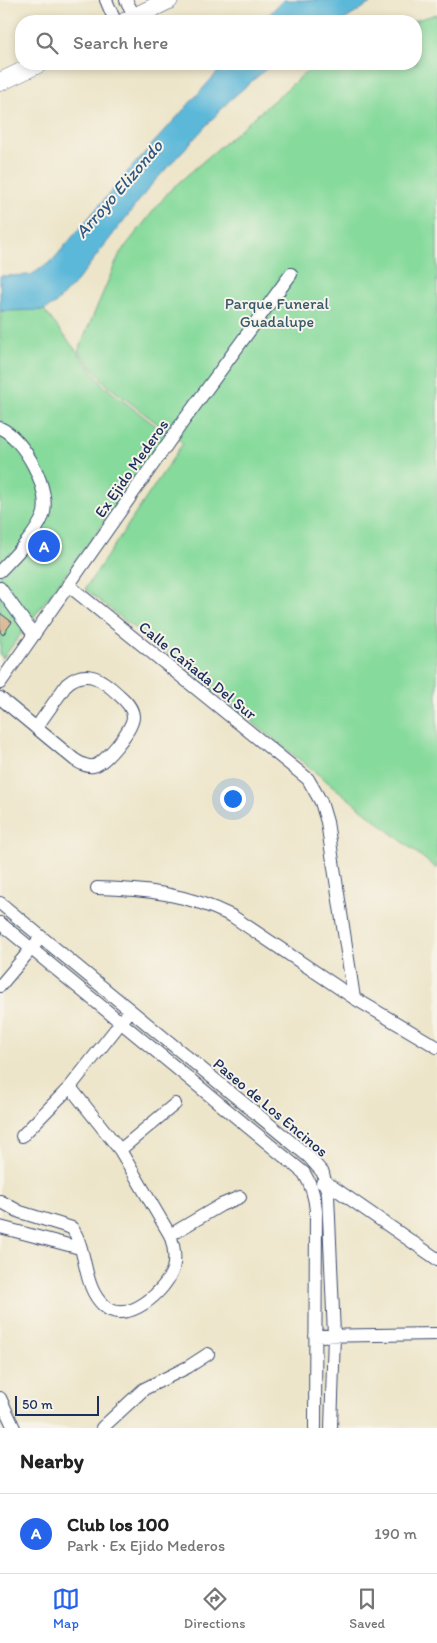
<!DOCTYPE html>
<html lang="en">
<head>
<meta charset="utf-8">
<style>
	:root { --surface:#fff; --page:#f6f6f6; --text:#222; --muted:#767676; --line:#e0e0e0; --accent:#2563eb }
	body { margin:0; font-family:Itim,sans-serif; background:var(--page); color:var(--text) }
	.scale { position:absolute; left:15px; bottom:12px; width:84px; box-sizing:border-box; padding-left:5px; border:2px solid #1b2f5e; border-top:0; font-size:14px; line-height:18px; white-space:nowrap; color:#1b2f5e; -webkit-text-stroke:4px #f7f3e8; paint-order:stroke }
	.you { position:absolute; left:232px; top:798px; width:18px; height:18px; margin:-12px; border:4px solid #fff; border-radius:50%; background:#1a73e8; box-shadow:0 0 0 8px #1a73e833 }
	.badge { display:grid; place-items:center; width:32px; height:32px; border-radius:50%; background:var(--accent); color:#fff; font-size:16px; font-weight:700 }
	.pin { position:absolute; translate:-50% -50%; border:2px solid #fff; box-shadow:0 1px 5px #0006 }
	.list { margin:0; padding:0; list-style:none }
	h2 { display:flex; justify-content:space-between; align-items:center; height:65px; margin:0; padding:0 20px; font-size:21px }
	h2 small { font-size:16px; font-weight:400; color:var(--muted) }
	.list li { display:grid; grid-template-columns:32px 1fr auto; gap:15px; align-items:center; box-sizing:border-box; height:80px; padding:0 20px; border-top:1px solid var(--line) }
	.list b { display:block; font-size:19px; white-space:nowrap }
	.list p { margin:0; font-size:16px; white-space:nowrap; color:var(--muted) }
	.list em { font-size:16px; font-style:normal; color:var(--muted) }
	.icon { flex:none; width:28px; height:28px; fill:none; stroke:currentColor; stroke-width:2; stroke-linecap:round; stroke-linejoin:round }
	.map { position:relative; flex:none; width:437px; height:1428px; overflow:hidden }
	.search { position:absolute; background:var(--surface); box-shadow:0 2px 8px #0003; left:15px; right:15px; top:15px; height:55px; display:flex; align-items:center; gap:12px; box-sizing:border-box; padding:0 18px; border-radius:20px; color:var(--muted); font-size:19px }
	.sheet { height:145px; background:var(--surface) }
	nav { display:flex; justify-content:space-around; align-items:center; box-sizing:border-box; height:70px; border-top:1px solid var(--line); background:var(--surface); font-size:14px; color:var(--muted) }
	nav a { display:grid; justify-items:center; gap:2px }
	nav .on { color:var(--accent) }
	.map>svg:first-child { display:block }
</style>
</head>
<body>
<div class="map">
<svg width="437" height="1428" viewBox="0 0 437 1428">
	<rect width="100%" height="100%" fill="#f7f3e8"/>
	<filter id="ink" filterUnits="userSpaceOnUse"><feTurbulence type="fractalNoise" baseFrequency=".02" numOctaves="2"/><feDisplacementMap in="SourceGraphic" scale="10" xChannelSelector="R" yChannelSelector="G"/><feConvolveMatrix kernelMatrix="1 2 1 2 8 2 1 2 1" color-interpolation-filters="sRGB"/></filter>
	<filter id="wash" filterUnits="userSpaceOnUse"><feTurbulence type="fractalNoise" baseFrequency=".0096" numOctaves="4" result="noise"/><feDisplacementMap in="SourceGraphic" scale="20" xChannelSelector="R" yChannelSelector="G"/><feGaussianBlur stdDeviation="1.12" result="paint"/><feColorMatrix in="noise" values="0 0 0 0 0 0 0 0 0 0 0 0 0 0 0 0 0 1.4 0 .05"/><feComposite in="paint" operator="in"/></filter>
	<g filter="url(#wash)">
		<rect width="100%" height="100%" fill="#ede5c9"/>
		<!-- green -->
		<path fill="#86da9b" stroke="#50847c" d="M437 14V869L85 589 183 443 108 386 78 351 120 253 170 190 311 68 320 64H416V21H413Z
			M44 310 105 387 169 436 3 658 0 655V311Z"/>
		<!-- water -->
		<path fill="#5bb8d9" stroke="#3b749c" d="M283 0H375L343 21H263Z
			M225 64H272L230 100 152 184 77 281 55 304 44 310 0 311V276L31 275 52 261 130 169Z"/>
		<g id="blocks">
			<!-- building -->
			<path fill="#d1a777" d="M0 613 12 622 3 635 0 632Z"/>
		</g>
	</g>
	<g filter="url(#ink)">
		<use href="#blocks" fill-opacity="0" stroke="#3a4a6e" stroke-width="1"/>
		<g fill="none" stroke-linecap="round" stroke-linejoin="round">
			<defs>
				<path id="street" d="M106 0 115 21
					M126 0 135 17
					M0 428C24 438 52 491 43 516 35 536 14 556 0 571
					M68 585 308 779 321 802 327 822 354 998
					M0 588 34 635
					M0 683 182 423 291 274
					M0 698 75 760C80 763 86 767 93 766 104 765 133 729 133 717 133 708 126 701 119 695 103 680 87 667 67 684L36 728
					M97 888C145 889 188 894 232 916L354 998 437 1047
					M0 903 309 1157 323 1173 328 1195 334 1335 331 1428
					M0 923 304 1173C312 1186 315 1197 316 1211L315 1428
					M0 986 37 942
					M22 1136 70 1087 126 1016
					M120 1150 175 1104
					M322 1183H327L437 1259
					M0 1201 20 1212 72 1228C88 1251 82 1286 104 1306 127 1326 166 1291 173 1269 176 1257 174 1246 170 1235L120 1150 70 1087
					M0 1227 80 1248
					M170 1235 221 1205 240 1197
					M315 1336 437 1334
					M0 1398 14 1428
					M102 1428 144 1389 188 1367 208 1354"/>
				<path id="secondary" d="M126 21 169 0
					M0 82 38 64"/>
			</defs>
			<!-- street casing -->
			<use href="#street" stroke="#3a4a6e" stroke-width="14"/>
			<!-- secondary casing -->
			<use href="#secondary" stroke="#3a4a6e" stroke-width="19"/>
			<!-- street -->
			<use href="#street" stroke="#fff" stroke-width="12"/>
			<!-- secondary -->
			<use href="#secondary" stroke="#fff" stroke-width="18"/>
		</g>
	</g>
	<g text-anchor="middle" stroke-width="4" stroke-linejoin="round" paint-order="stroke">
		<!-- park labels -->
		<g font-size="16" fill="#365a6d" stroke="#f7f3e8">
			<text x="277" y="309">Parque Funeral<tspan x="277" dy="18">Guadalupe</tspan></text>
		</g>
		<!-- street labels -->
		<g font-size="16" fill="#1b2f5e" stroke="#f7f3e8">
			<text transform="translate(131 468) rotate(-55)" y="6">Ex Ejido Mederos</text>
			<text transform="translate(198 670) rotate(39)" y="6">Calle Cañada Del Sur</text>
			<text transform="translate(271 1107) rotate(40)" y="6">Paseo de Los Encinos</text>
		</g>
		<!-- water labels -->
		<g font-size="18" font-style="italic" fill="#2e5883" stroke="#f7f3e8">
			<text transform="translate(119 189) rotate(-49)" y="6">Arroyo Elizondo</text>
		</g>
	</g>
</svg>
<div class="scale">50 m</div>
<div class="you"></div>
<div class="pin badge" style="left:44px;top:546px">A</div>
<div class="search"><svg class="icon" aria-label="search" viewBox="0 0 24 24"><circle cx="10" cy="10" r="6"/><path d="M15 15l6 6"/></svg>Search here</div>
</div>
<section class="sheet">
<h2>Nearby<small></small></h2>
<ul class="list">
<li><span class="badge">A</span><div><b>Club los 100</b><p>Park · Ex Ejido Mederos</p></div><em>190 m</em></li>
</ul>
</section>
<nav>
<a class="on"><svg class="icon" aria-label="map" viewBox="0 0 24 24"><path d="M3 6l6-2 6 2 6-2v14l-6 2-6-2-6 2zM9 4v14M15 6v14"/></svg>Map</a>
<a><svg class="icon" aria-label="directions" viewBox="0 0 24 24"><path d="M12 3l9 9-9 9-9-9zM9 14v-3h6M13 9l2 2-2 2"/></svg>Directions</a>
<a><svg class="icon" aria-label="saved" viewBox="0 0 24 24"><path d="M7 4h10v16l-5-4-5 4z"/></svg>Saved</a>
</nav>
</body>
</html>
